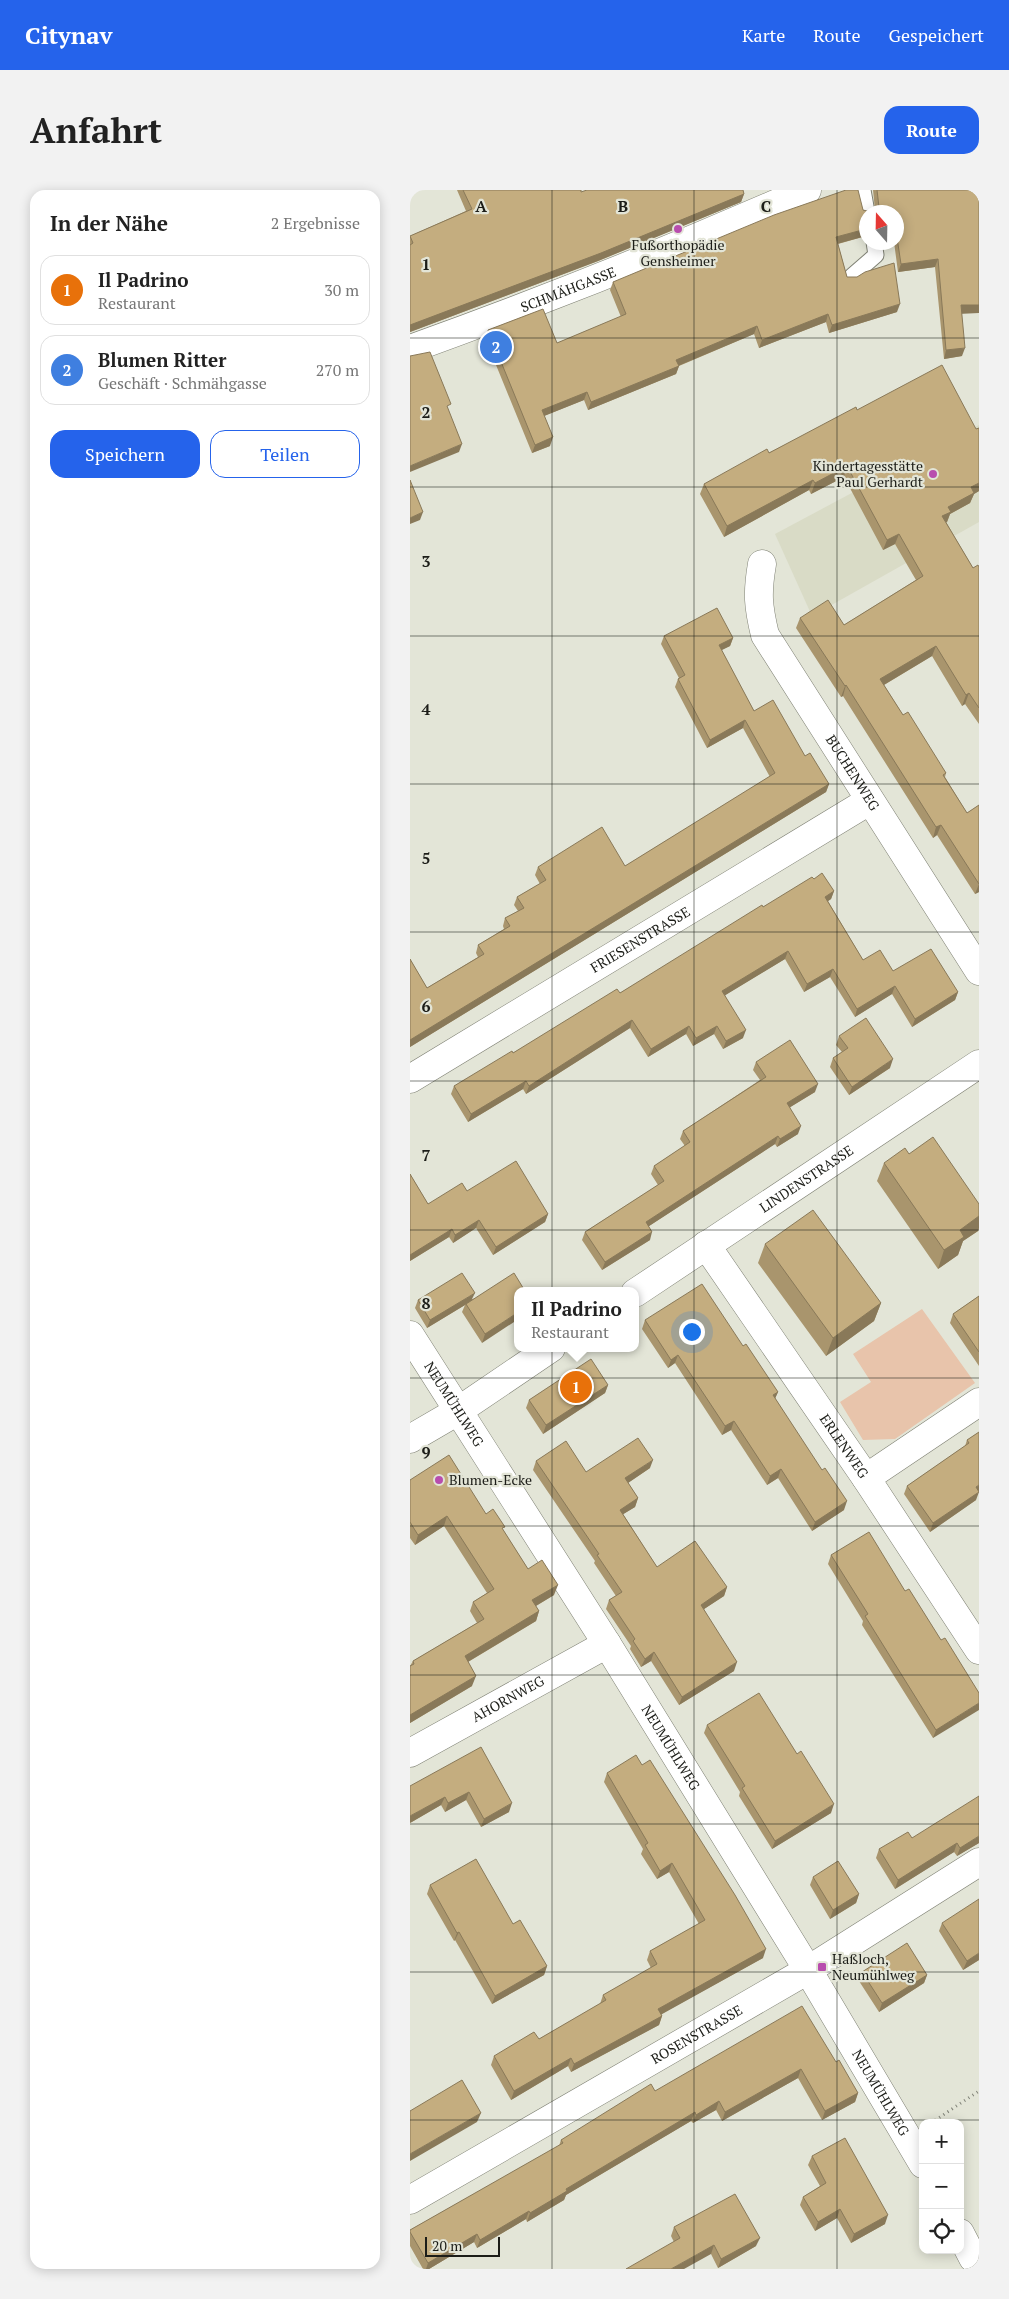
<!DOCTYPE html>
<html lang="de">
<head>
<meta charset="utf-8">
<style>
	:root { --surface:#fff; --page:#f2f2f2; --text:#222; --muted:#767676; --line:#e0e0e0; --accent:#2563eb }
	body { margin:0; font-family:"PT Serif",serif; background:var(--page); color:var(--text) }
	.controls { position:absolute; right:15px; bottom:15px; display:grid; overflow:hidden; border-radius:10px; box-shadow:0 2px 12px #0003 }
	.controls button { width:45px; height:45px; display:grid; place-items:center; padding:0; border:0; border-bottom:1px solid var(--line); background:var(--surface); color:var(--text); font:25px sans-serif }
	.compass { position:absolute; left:449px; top:15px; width:45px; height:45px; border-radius:50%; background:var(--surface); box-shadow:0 2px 12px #0003; rotate:340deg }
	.scale { position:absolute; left:15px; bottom:12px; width:75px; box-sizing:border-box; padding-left:5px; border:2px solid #1c1d18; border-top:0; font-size:14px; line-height:18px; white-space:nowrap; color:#1c1d18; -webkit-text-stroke:4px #e3e5d7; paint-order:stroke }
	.you { position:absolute; left:281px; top:1141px; width:18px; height:18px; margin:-12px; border:4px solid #fff; border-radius:50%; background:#1a73e8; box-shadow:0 0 0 8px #1a73e833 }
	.badge { display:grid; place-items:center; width:32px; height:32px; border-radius:50%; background:var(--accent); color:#fff; font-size:16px; font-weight:700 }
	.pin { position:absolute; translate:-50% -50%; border:2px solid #fff; box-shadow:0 1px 5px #0006 }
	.popup { position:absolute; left:104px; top:1097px; width:125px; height:65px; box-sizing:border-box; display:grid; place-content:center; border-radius:10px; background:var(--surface); filter:drop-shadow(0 1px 4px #0005); font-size:16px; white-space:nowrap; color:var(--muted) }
	.popup b { font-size:19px; color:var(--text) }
	.popup::after { content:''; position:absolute; left:50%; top:100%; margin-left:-10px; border:10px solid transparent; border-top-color:var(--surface) }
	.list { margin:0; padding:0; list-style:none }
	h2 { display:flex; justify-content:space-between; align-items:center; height:65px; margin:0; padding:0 20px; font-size:21px }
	h2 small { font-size:16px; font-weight:400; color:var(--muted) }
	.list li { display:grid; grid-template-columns:32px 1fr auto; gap:15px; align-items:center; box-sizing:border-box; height:70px; margin:0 10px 10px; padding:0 10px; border:1px solid var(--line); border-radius:15px }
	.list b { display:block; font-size:19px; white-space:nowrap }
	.list p { margin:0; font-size:16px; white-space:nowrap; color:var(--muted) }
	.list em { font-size:16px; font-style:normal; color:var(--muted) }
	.actions { display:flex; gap:10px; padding:15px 20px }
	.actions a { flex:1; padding:11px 0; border:1px solid var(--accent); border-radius:15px; text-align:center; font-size:18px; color:var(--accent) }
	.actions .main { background:var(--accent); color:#fff }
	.icon { flex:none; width:28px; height:28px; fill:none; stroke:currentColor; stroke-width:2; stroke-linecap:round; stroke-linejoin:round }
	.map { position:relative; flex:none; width:569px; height:2079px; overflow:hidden; border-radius:15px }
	header { display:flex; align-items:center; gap:30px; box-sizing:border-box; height:70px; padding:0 25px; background:var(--accent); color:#fff }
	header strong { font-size:24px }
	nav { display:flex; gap:28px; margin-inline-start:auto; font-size:18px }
	.intro { display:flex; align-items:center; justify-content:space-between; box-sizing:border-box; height:120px; padding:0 30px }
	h1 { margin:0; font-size:35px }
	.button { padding:12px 22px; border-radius:15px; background:var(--accent); color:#fff; font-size:18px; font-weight:700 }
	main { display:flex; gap:30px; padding:0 30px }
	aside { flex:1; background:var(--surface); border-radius:15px; box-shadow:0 2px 12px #0003 }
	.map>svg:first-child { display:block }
</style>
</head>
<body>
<header>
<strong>Citynav</strong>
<nav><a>Karte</a><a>Route</a><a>Gespeichert</a></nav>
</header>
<div class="intro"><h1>Anfahrt</h1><a class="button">Route</a></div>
<main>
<aside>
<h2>In der Nähe<small>2 Ergebnisse</small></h2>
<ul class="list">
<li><span class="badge" style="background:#e8710a">1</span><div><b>Il Padrino</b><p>Restaurant</p></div><em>30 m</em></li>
<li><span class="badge" style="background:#3f7fe0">2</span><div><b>Blumen Ritter</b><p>Geschäft · Schmähgasse</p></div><em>270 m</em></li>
</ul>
<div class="actions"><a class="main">Speichern</a><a>Teilen</a></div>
</aside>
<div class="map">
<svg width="569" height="2079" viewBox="0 0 569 2079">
	<rect width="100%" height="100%" fill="#e3e5d7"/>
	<!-- built -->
	<path fill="#d9dbc6" d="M569 235V332L402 426 365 344Z"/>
	<!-- green -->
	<path fill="#e8c4ab" d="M512 1119 565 1193 485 1249 453 1250 430 1212 461 1192 443 1164Z"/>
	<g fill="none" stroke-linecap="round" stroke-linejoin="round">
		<defs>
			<path id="service" d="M453 0 457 22
				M442 86 466 65 464 52"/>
			<g id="minor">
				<path id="s1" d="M0 159C134 111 266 58 397 0"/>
				<path id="s2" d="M352 374C347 403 348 416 355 445L569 781"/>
				<path id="s3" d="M0 889 459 611"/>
				<path id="s4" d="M296 1055 456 1288 569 1460"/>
				<path id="s5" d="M0 1145 197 1454 398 1780 513 1974"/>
				<path d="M456 1288 569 1212"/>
				<path id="s6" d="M0 1563 197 1454"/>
				<path id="s7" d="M0 2010 398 1780 569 1672"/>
				<path d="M550 2043 563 2068"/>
			</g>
			<g id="secondary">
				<path id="s8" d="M225 1103 569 874"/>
				<path d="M0 1249 48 1221 141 1158"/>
			</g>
		</defs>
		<!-- service casing -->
		<use href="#service" stroke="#7f8174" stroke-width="17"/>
		<!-- minor casing -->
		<use href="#minor" stroke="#7f8174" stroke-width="29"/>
		<!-- secondary casing -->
		<use href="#secondary" stroke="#7f8174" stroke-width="29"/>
		<!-- path -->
		<path stroke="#7f8177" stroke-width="3" stroke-dasharray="1 4" stroke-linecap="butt" d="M521 1933 569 1901"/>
		<!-- service -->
		<use href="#service" stroke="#fff" stroke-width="15"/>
		<!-- minor -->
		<use href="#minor" stroke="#fff" stroke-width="28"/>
		<!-- secondary -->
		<use href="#secondary" stroke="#fff" stroke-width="28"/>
	</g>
	<!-- wall -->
	<path fill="#a9956d" d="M47 0H171V2L334 4 331 12 188 71 0 142V46L56 21Z
		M463 0H569V123H552V166L534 169 525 77 488 82 484 52H486V22L465 20Z
		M453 20 456 22V46L428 54 437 87 487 122 419 143 416 132 349 158 344 144 269 176 266 184 178 220 174 210 134 226 140 256 122 263 75 148 78 140 147 153 211 127 200 100 203 92Z
		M447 220 566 239 569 238V301L564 304 560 313 540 324 537 332H536L563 378 569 377V534L555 514 552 516 522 466 474 495 493 525 536 583 535 587 557 623 569 615V702L565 704 527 645 523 648 433 506 431 507 386 438 390 428 434 435 506 390 485 354 473 360 434 287 401 304 399 300 314 347 290 304 294 294Z
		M254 446 323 448 320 456 311 460 344 521 395 566 419 594 416 602 0 857V769L17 798 68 767 66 763 68 755 94 739 93 736 95 728 108 721 104 715 107 707 130 694 125 685 128 677 215 676 360 587 333 538 297 558 265 497 268 489 269 488 251 454Z
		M404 689 424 701 421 709 418 711 453 770 483 781 548 802 545 810 502 837 482 804 445 827 420 787 394 802 375 769 315 805 333 848 313 859 304 844 283 856 276 844 238 867 220 838 116 904 113 899 58 932 41 904 44 896 210 803 353 717Z
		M429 846 480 878 439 905 420 877 423 868 432 862 426 855Z
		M346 872 405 902 380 917 388 944 367 957 365 954 239 1036 240 1050 192 1080 172 1050 175 1042 248 995 241 984 244 976 275 956 270 949 273 941 350 890 343 880Z
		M474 973 569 1014V1038L568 1041 553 1051 548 1065 528 1079 467 991Z
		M0 984 18 1014 57 1001 138 1024 135 1032 83 1065 66 1038 43 1053 39 1047 0 1071Z
		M355 1054 471 1113 464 1131 416 1166 348 1073Z
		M115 1101 72 1153 52 1122 55 1115 17 1138 5 1118 8 1110 62 1109Z
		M569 1106V1176L540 1133 543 1124Z
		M235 1130 333 1156 368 1202 365 1208 434 1320 402 1341 368 1288 357 1295 321 1240 312 1245 265 1173 258 1178 232 1139Z
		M198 1195 195 1203 133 1244 116 1218 119 1210Z
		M569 1242 566 1310 520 1342 494 1304 497 1296 555 1256 557 1250Z
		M126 1271 176 1282 240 1278 218 1293 228 1308 225 1317 213 1324 247 1377 317 1397 314 1406 294 1419 324 1481 269 1515 241 1471 231 1477 220 1459 221 1456 196 1419 199 1410 206 1406 184 1373 185 1371 123 1280Z
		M0 1290 76 1324 93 1340 118 1379 144 1405 126 1416 129 1421 126 1431 58 1472 62 1496 0 1533V1476L3 1471 67 1433 60 1421 63 1412 77 1403 34 1336 5 1355 0 1348Z
		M421 1365 495 1401 569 1503 523 1548 452 1435 453 1431 418 1374Z
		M297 1535 421 1623 362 1659 329 1606 330 1602 294 1543Z
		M71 1557 99 1622 71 1637 56 1610 35 1622 31 1615 0 1633Z
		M197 1583 353 1768 251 1824 252 1826 249 1835 161 1882 158 1876 101 1910 81 1875 84 1866 129 1849 190 1814 193 1805 241 1778 237 1770 240 1761 289 1734 259 1682 247 1689 231 1664 233 1659 194 1592Z
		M502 1648 569 1653 547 1666 544 1662 485 1699 466 1668 469 1659Z
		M403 1687 449 1704 446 1713 420 1729 400 1695Z
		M20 1695 103 1734 137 1776 134 1785 82 1814 45 1750 44 1751 17 1704Z
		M532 1733 569 1770 553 1780 529 1741Z
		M452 1782 517 1785 514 1793 469 1822 449 1791Z
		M426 1872 448 1903 445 1912 412 1930 388 1888 312 1931 306 1920 283 1933 281 1931 156 2005 154 2010 117 2032 116 2029 67 2058 64 2052 19 2079H13L0 2056V2040L149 1956 151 1950 245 1901Z
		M402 1966 475 2034 441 2053 427 2028 405 2041 390 2015 393 2007 410 1996 398 1975Z
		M264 2037 346 2056 308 2078 301 2064 264 2052 261 2046Z"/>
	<!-- shaded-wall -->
	<path fill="#897959" d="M334 4 331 12 188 71 0 142V135Z
		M456 39V46L423 55 426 47Z
		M528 69 525 77 488 82 491 74Z
		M490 114 487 122 419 143 422 135Z
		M551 115H569V123L548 124Z
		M418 124 416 132 349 158 352 150Z
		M347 136 344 144 263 178 266 170Z
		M555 158 552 166 534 169 536 160Z
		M269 176 266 184 178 220 181 212Z
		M177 202 174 210 129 228 132 220Z
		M143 247 140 256 122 263 125 255Z
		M52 254 49 262 0 282V276Z
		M437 276 434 287 401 304 405 293Z
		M403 290 399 300 314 347 317 336Z
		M569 293V301L564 304 560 313 540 324 537 332 529 336 532 326 538 317 561 297Z
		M13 322 10 330 0 334V328Z
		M489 344 485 354 473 360 477 350Z
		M323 448 320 456 306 463 309 455Z
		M526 456 522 466 467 499 470 489Z
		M436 495 433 506 431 507 435 496Z
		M559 503 555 514 552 516 556 505Z
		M335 530 333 538 297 558 300 550Z
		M419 594 416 602 0 857V850Z
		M531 635 527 645 523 648 526 637Z
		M569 694V702L565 704Z
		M424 701 421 709 412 715 415 707Z
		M378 761 375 769 309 809 312 801Z
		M423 779 420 787 394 802 397 794Z
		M485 796 482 804 445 827 447 819Z
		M548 802 545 810 502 837 505 829Z
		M222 830 220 838 116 904 119 896Z
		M279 836 276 844 238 867 241 859Z
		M307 836 304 844 283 856 286 848Z
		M336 840 333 848 313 859 316 851Z
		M483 869 480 878 439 905 442 897Z
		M116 891 113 899 58 932 61 924Z
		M408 894 405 902 374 921 377 913Z
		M391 936 388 944 367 957 370 949Z
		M368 946 365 954 233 1040 236 1032Z
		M138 1024 135 1032 83 1065 86 1057Z
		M569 1026V1038L568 1041 553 1051 548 1065 528 1079 534 1060 550 1040Z
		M69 1030 66 1038 43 1053 45 1045Z
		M42 1039 39 1047 0 1071V1065Z
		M242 1042 240 1050 192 1080 195 1072Z
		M65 1103 61 1111 56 1114 55 1115 17 1138 20 1130Z
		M471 1113 464 1131 416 1166 423 1148Z
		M107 1123V1130L72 1153 75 1144Z
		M268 1165 265 1173 258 1178 261 1170Z
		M198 1195 195 1203 133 1244 136 1235Z
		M368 1202 364 1211 363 1205Z
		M324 1231 321 1240 312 1245 315 1236Z
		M243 1270 240 1278 212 1297 215 1288Z
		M371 1279 368 1288 357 1295 360 1286Z
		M569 1295V1301L563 1306 566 1297Z
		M569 1302 566 1310 520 1342 523 1333Z
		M228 1308 225 1317 207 1328 210 1320Z
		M437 1311 434 1320 402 1341 405 1332Z
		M37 1326 34 1336 5 1355 8 1345Z
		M148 1395 144 1405 119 1420 122 1410Z
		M317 1397 314 1406 288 1423 291 1415Z
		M129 1421 126 1431 51 1476 55 1466Z
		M244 1462 241 1471 231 1477 235 1469Z
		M327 1472 324 1481 269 1515 272 1507Z
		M66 1486 62 1496 0 1533V1525Z
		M569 1513V1520L523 1548 526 1540Z
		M59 1602 56 1610 35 1622 38 1613Z
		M35 1607 31 1615 0 1633V1626Z
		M102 1613 99 1622 71 1637 74 1629Z
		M424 1614 421 1623 362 1659 365 1651Z
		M569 1646V1653L547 1666 550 1658Z
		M547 1653 544 1662 485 1699 488 1690Z
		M262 1673 259 1682 247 1689 250 1681Z
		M449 1704 446 1713 420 1729 423 1720Z
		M49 1742 45 1750 44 1751 47 1743Z
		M356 1759 353 1768 245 1828 248 1819Z
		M569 1763V1770L553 1780 557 1771Z
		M137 1776 134 1785 82 1814 85 1806Z
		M517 1785 514 1793 469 1822 472 1813Z
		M252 1826 249 1835 161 1882 164 1874Z
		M161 1868 158 1876 101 1910 104 1901Z
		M391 1879 388 1888 312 1931 315 1922Z
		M448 1903 445 1912 412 1930 415 1921Z
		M309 1911 306 1920 283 1933 286 1925Z
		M285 1922 281 1931 156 2005 154 2010 117 2032 120 2023 156 1999Z
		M71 1923 67 1932 0 1971V1964Z
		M430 2019 427 2028 405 2041 408 2032Z
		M119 2021 116 2029 67 2058 70 2050Z
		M478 2025 475 2034 441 2053 444 2044Z
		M67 2044 64 2052 19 2079H16L18 2073Z
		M350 2048 346 2056 308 2078 311 2069Z
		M304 2055 301 2064 274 2079H261Z"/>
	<!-- building -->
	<path fill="#c4ad7f" stroke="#897959" d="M53 0H171V2L177 0H333L334 4 191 63 0 135V55L3 53 0 46 62 19Z
		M436 0H448L453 20 461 22H456V39L426 47 437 87H447L455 82 484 73 490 114 422 135 418 124 352 150 347 136 266 170 269 176 181 212 177 202 132 220 143 247 125 255 78 140 133 119 147 153 216 124 203 92 364 25Z
		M467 0H569V115H551L555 158 536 160 528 69 491 74 486 41V22H463L469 17Z
		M20 162 41 214 37 216 52 254 0 276V166Z
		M532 175 566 239 569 238V293L561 297 564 303 538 317 541 322 532 326 563 378 568 375 569 377V518L559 503 556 505 526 456 470 489 493 525 498 522 536 583 533 585 557 623 569 615V694L531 635 526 637 436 495 435 496 390 428 418 410 434 435 513 386 489 344 477 350 437 276 405 293 403 290 317 336 294 294 357 259 359 263 446 217 447 220Z
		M0 290 13 322 0 328Z
		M307 418 323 448 309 455 344 521 363 510 395 566 400 563 419 594 0 850V769L17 798 74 764 68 755 100 736 95 728 114 718 107 707 136 690 128 677 192 637 215 676 365 583 335 530 300 550 268 489 275 485 254 446Z
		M412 683 424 701 415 707 453 770 470 760 483 781 521 759 548 802 505 829 485 796 447 819 423 779 397 794 378 761 312 801 336 840 316 851 307 836 286 848 279 836 241 859 222 830 119 896 116 891 61 924 44 896 102 861 103 863 207 799 210 803 352 715 353 717 402 687 404 689Z
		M456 828 483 869 442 897 423 868 438 858 429 846Z
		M380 850 408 894 377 913 391 936 370 949 368 946 236 1032 242 1042 195 1072 175 1042 254 991 244 976 280 952 273 941 356 887 346 872Z
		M523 947 569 1014V1026L550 1040 554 1047 534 1060 474 973 495 958 499 964Z
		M106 971 138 1024 86 1057 69 1030 45 1045 42 1039 0 1065V984L18 1014 52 993 57 1001Z
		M403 1020 471 1113 423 1148 355 1054Z
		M52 1083 65 1103 20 1130 8 1110Z
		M104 1083 115 1101H107V1123L75 1144 56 1114Z
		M292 1094 333 1156 336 1154 368 1202 363 1205 412 1280 415 1278 437 1311 405 1332 371 1279 360 1286 324 1231 315 1236 268 1165 261 1170 235 1130Z
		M569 1106V1162L543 1124Z
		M181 1169 198 1195 136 1235 119 1210Z
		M569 1242V1295L566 1297 569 1302 523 1333 497 1296 559 1253 557 1250Z
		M228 1248 243 1270 215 1288 228 1308 210 1320 247 1377 285 1351 317 1397 291 1415 327 1472 272 1507 244 1462 235 1469 223 1451 225 1449 199 1410 212 1402 187 1365 189 1364 126 1271 156 1251 176 1282Z
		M39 1265 76 1324 83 1319 95 1337 92 1338 118 1379 132 1370 148 1395 122 1410 129 1421 55 1466 66 1486 0 1525V1476L4 1474 3 1471 74 1429 63 1412 84 1399 37 1326 8 1345 0 1332V1290Z
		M459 1342 495 1401 499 1399 531 1450 535 1448 569 1503V1513L526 1540 455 1426 458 1424 421 1365Z
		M349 1503 387 1564 391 1561 424 1614 365 1651 332 1598 335 1596 297 1535Z
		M71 1557 102 1613 74 1629 59 1602 38 1613 35 1607 0 1626V1596Z
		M226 1565 232 1575 240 1570 325 1705 356 1759 248 1819 252 1826 164 1874 161 1868 104 1901 84 1866 124 1842 129 1849 196 1810 193 1805 247 1774 240 1761 295 1730 262 1673 250 1681 235 1655 238 1653 197 1583Z
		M569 1606V1646L550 1658 547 1653 488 1690 469 1659 498 1642 502 1648Z
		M66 1669 103 1734 110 1730 137 1776 85 1806 49 1742 47 1743 20 1695Z
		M428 1671 449 1704 423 1720 403 1687Z
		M569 1709V1763L557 1771 532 1733Z
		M497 1753 517 1785 472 1813 452 1782Z
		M392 1816 426 1872 429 1870 448 1903 415 1921 391 1879 315 1922 309 1911 286 1925 285 1922 156 1999 157 2001 120 2023 119 2021 70 2050 67 2044 18 2073 0 2042V2040L153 1953 151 1950 241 1894 245 1901Z
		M52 1890 71 1923 0 1964V1921Z
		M435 1948 478 2025 444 2044 430 2019 408 2032 393 2007 416 1993 402 1966Z
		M325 2004 350 2048 311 2069 304 2055 261 2079H216L270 2048 264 2037Z"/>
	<!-- grid -->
	<path fill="none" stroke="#1c1d18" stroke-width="1" stroke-opacity="0.55" d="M142 0V2079M284 0V2079M427 0V2079M0 148H569M0 297H569M0 446H569M0 594H569M0 742H569M0 891H569M0 1040H569M0 1188H569M0 1336H569M0 1485H569M0 1634H569M0 1782H569M0 1930H569"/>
	<!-- markers -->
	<g fill="#b84dae" stroke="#e3e5d7" stroke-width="2">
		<circle cx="268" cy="39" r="5"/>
		<circle cx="523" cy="284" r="5"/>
		<circle cx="29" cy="1290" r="5"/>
		<rect x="407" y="1772" width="10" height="10" rx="2.5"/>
	</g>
	<g text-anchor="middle" stroke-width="4.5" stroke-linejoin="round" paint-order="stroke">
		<!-- poi labels -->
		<g font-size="14" fill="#1c1d18" stroke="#e3e5d7" text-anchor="start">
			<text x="268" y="60" text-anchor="middle">Fußorthopädie<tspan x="268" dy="16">Gensheimer</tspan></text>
			<text x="513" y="281" text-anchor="end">Kindertagesstätte<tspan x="513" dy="16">Paul Gerhardt</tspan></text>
			<text x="39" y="1295">Blumen-Ecke</text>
			<text x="422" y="1774">Haßloch,<tspan x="422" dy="16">Neumühlweg</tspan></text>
		</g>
		<!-- street labels -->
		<g font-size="14" fill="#1c1d18" stroke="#e3e5d7">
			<text dy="5" stroke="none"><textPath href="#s1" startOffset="169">SCHMÄHGASSE</textPath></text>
			<text dy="5" stroke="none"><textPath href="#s2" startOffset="235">BUCHENWEG</textPath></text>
			<text dy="5" stroke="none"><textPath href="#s3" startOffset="269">FRIESENSTRASSE</textPath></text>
			<text dy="5" stroke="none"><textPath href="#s8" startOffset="206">LINDENSTRASSE</textPath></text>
			<text dy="5" stroke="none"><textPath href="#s5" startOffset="82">NEUMÜHLWEG</textPath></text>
			<text dy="5" stroke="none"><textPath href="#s4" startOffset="244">ERLENWEG</textPath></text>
			<text dy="5" stroke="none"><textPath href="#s6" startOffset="112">AHORNWEG</textPath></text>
			<text dy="5" stroke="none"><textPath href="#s5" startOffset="488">NEUMÜHLWEG</textPath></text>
			<text dy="5" stroke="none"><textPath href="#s7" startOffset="331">ROSENSTRASSE</textPath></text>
			<text dy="5" stroke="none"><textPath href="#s5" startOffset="892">NEUMÜHLWEG</textPath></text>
		</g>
	</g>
	<g font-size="16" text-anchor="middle" font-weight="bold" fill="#1c1d18" stroke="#e3e5d7" stroke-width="4.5" stroke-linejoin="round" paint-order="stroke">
		<text x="71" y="22">A</text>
		<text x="213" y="22">B</text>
		<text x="356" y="22">C</text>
		<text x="16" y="80">1</text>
		<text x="16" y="228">2</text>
		<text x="16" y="377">3</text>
		<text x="16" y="525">4</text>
		<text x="16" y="674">5</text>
		<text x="16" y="822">6</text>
		<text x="16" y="971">7</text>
		<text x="16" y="1119">8</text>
		<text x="16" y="1268">9</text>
	</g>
</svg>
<div class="controls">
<button>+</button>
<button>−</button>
<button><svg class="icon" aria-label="locate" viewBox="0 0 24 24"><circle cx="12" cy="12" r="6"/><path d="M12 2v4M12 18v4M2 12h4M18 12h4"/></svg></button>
</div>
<svg class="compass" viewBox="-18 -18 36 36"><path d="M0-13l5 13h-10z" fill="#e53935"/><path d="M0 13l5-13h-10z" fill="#767676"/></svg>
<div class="scale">20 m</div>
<div class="you"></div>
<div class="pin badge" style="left:166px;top:1197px;background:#e8710a">1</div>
<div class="popup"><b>Il Padrino</b>Restaurant</div>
<div class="pin badge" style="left:86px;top:157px;background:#3f7fe0">2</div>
</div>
</main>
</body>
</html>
